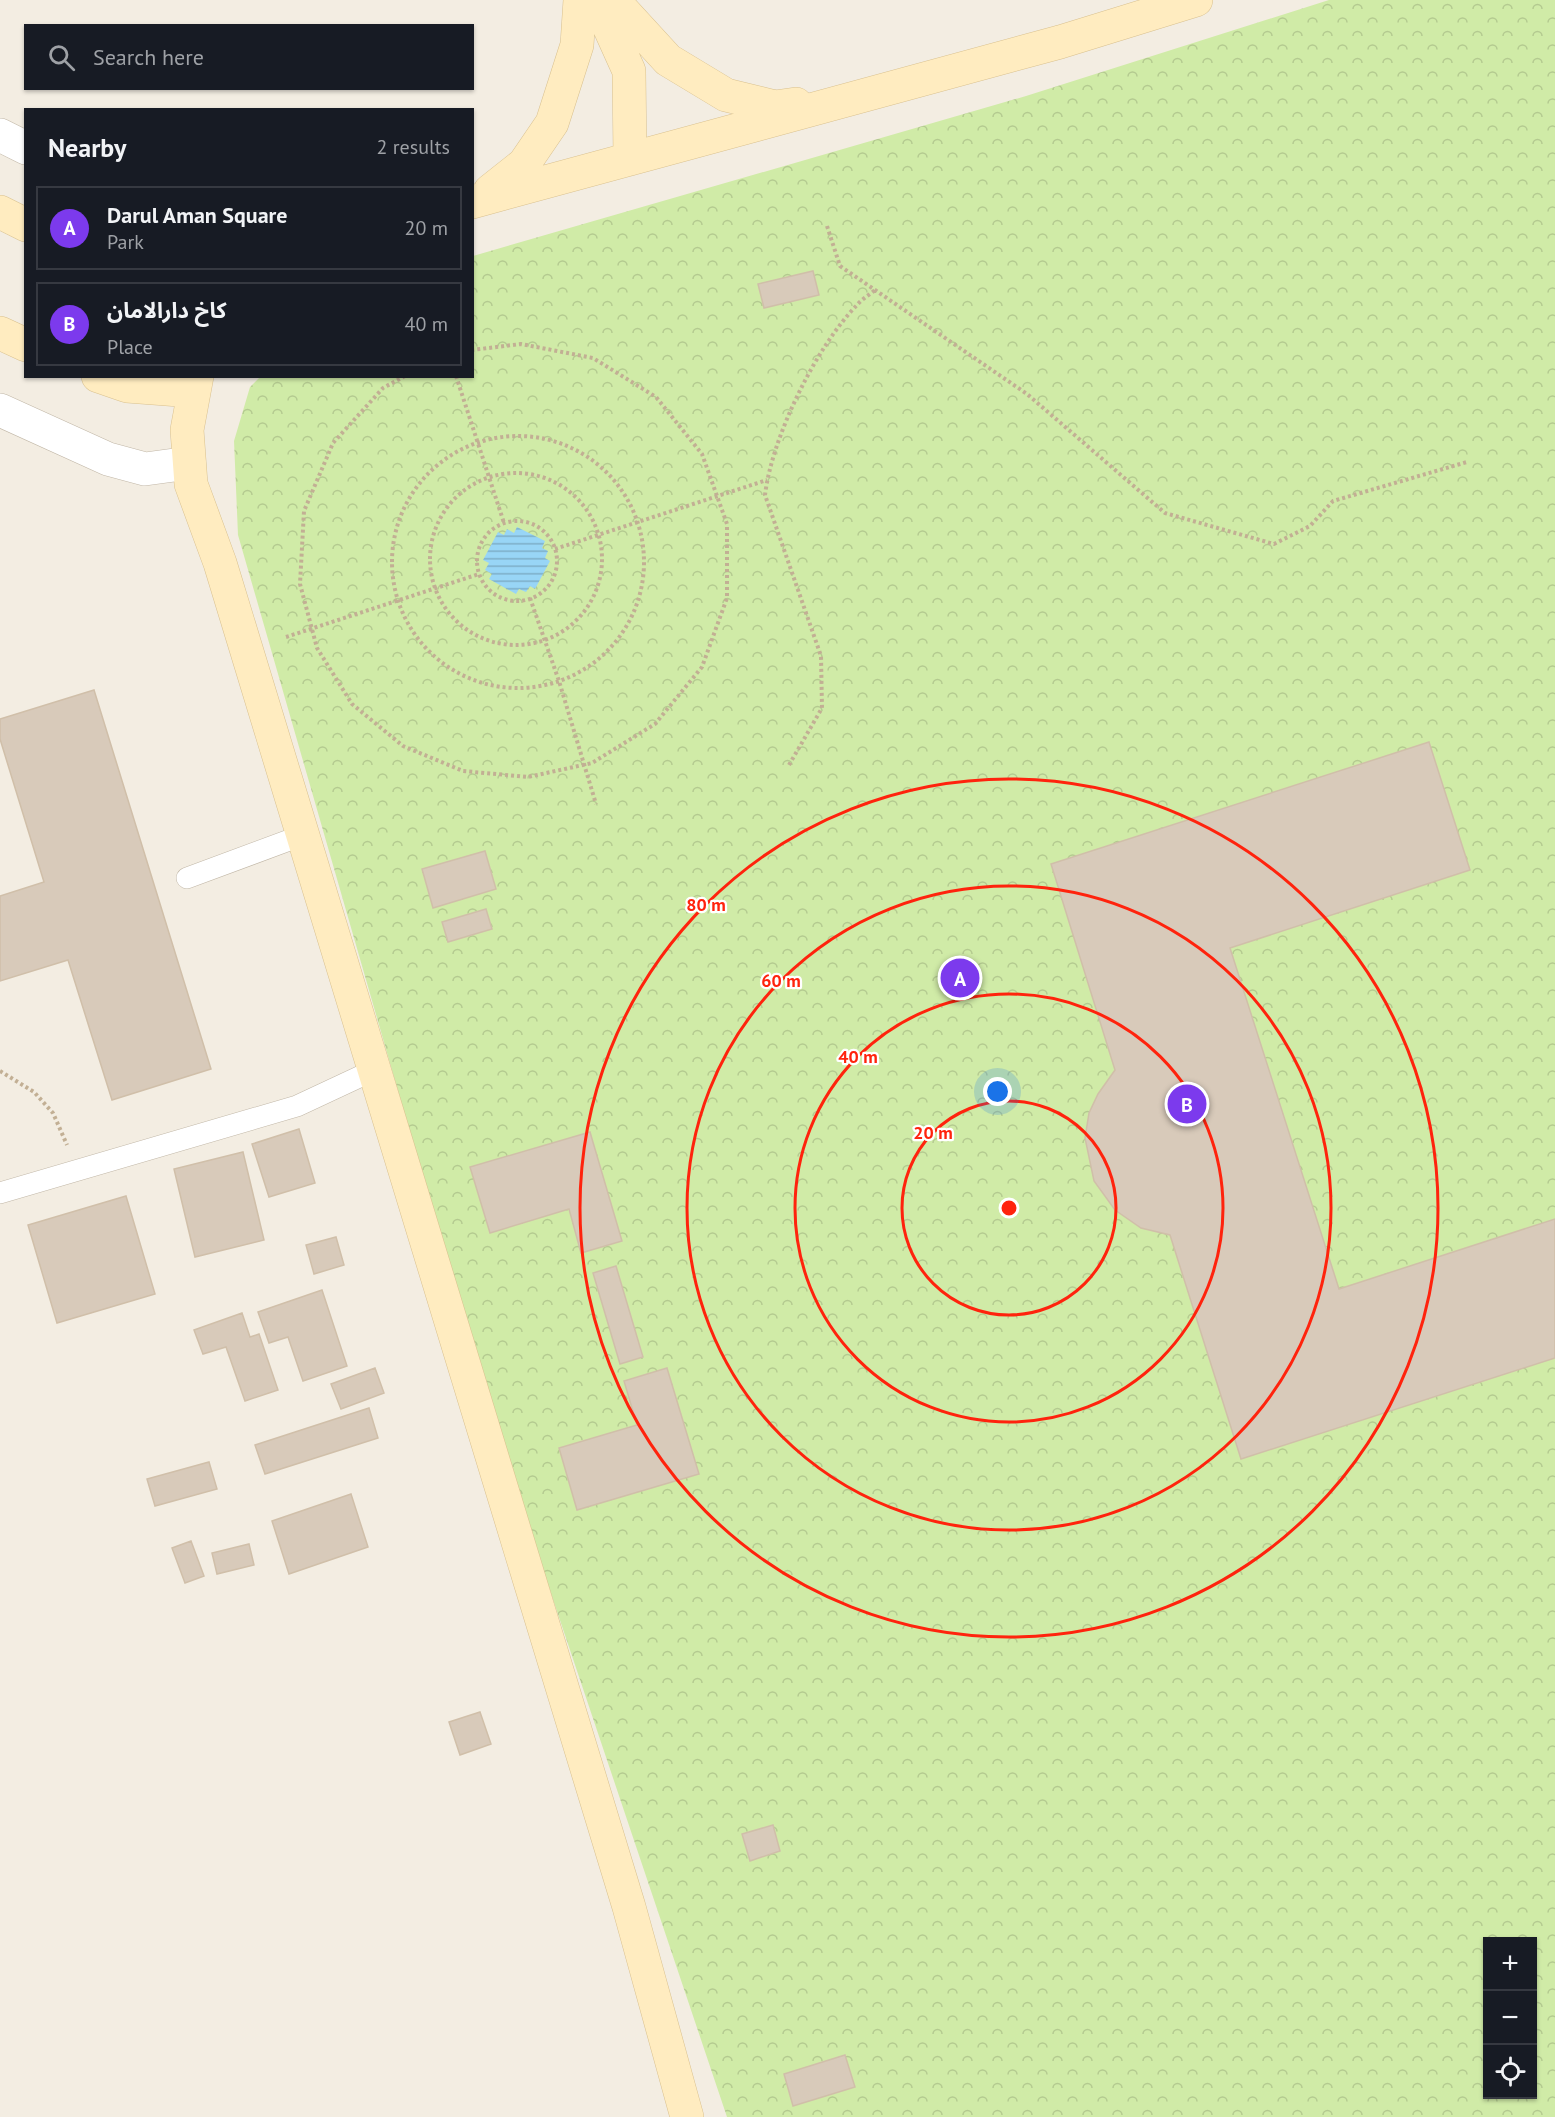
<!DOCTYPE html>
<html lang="en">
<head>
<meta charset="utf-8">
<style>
	:root { --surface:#171b24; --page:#242831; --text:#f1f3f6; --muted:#9ea1a6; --line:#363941; --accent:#7c3aed }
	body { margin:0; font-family:"PT Sans","Noto Sans Arabic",sans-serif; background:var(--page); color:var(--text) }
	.controls { position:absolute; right:18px; bottom:18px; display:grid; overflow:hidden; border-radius:0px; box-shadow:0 2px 4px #0004 }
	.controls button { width:54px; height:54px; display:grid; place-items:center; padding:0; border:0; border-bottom:2px solid var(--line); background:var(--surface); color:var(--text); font:30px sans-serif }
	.you { position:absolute; left:998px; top:1092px; width:21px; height:21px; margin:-15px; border:4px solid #fff; border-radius:50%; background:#1a73e8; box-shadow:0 0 0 9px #1a73e833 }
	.badge { display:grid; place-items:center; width:39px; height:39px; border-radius:50%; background:var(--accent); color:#fff; font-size:20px; font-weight:700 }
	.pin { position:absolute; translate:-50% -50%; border:3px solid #fff; box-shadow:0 2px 6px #0006 }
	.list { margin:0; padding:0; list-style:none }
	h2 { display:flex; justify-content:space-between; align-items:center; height:78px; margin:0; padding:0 24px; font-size:26px }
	h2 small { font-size:20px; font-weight:400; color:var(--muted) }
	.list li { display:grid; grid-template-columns:39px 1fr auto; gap:18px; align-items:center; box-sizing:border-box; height:84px; margin:0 12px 12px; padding:0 12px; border:2px solid var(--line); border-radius:0px }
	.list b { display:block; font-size:22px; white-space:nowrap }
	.list p { margin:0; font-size:20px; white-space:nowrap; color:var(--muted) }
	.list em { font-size:20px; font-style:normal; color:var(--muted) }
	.icon { flex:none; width:33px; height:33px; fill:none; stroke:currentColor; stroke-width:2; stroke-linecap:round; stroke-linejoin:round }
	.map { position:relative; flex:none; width:1555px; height:2117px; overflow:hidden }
	.search { position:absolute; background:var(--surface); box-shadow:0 2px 4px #0004; left:24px; top:24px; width:450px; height:66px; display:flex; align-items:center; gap:15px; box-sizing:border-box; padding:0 21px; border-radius:0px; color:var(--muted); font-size:22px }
	.panel { position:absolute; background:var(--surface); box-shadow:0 2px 4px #0004; left:24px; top:108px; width:450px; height:270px; border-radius:0px }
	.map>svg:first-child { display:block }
</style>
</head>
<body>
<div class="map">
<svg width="1555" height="2117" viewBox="0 0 1555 2117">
	<defs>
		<pattern id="park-crowns" width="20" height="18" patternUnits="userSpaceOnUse" patternTransform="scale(1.5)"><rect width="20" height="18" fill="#d0eba7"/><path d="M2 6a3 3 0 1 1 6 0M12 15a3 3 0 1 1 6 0" fill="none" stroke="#b4ca90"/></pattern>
		<pattern id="water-rules" width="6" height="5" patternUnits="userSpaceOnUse" patternTransform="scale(1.5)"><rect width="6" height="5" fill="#98d5f6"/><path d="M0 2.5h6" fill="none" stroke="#7eaec8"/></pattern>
	</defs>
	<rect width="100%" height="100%" fill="#f3ede2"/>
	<!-- park -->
	<path fill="url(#park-crowns)" fill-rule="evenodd" d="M1329 0H1555V2117H727L493 1421 238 535 234 441 250 387 260 377 472 376 473 256 1026 96ZM1488 1942H1532V2094H1488Z"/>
	<!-- water -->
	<path fill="url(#water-rules)" d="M517 527 545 541 542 548 548 551 545 558 550 561 535 589 530 586 526 592 519 589 516 594 489 579 492 574 485 570 489 563 483 560 498 532 504 535 507 529 514 533Z"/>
	<!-- building -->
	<path fill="#d8caba" stroke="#d0bfa9" stroke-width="1.5" d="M813 271 819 295 764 308 758 284Z
		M94 690 211 1069 112 1100 68 960 0 981V896L44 882 0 739V719Z
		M1429 742 1470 870 1230 948 1339 1289 1555 1219V1358L1241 1459 1170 1235 1141 1228 1115 1210 1094 1181 1085 1138 1089 1113 1098 1094 1115 1070 1051 864Z
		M485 851 496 889 433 908 422 869Z
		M486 909 492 929 448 942 442 922Z
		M299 1129 315 1183 269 1197 252 1144Z
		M590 1132 622 1241 581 1253 569 1209 490 1233 470 1167Z
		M243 1152 264 1240 195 1257 174 1169Z
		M126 1196 155 1294 57 1323 28 1225Z
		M336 1237 344 1265 314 1274 306 1245Z
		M616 1266 643 1357 620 1364 593 1273Z
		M322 1290 347 1366 303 1381 288 1337 269 1343 258 1312Z
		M242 1313 250 1337 259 1334 278 1390 245 1401 226 1347 203 1354 194 1330Z
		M375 1368 384 1393 341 1409 331 1384Z
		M667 1368 699 1474 577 1510 559 1448 637 1425 624 1381Z
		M369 1408 378 1438 265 1474 255 1445Z
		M209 1462 217 1489 155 1506 147 1479Z
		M351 1494 368 1547 289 1574 272 1521Z
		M191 1541 204 1576 185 1583 172 1548Z
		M249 1544 254 1565 217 1574 212 1553Z
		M480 1712 491 1744 460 1755 449 1722Z
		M773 1825 780 1851 750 1861 742 1834Z
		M845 2055 855 2087 793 2106 784 2074Z"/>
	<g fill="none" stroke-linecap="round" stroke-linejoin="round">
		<defs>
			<path id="service" d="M187 878 303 835
				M0 1193 297 1106 374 1070"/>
			<path id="tertiary" d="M0 135 26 148
				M0 410 108 459 145 469 189 463"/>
			<path id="secondary" d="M597 0 629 71 630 159
				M613 0 668 60 726 95 775 107 796 104
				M490 191 524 164 552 123 577 45 580 0
				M472 202 1060 42 1196 0
				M0 212 26 225
				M0 333 26 345
				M98 376 127 386 193 391
				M197 376 187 430 191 484 220 563 629 1907 687 2117"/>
		</defs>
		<!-- service casing -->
		<use href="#service" stroke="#c1b7a7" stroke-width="22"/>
		<!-- tertiary casing -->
		<use href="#tertiary" stroke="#c1b7a7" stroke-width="34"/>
		<!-- secondary casing -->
		<use href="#secondary" stroke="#d9c18f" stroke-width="34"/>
		<!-- path -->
		<path stroke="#c2af94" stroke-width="4" stroke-dasharray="3 3" stroke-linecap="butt" d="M827 226 840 266 1027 394 1165 513 1274 544 1310 526 1333 501 1467 462
			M405 376 383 388 333 443 304 511 300 584 317 648 352 704 403 746 463 771 528 777 592 763 655 724 702 667 727 598V524L702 454 656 397 593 358 521 344 472 350
			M456 376 504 523
			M392 562a126 126 0 1 1 252 0a126 126 0 1 1-252 0Z
			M430 559a86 86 0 1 1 172 0a86 86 0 1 1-172 0Z
			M477 561a40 40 0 1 1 80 0a40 40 0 1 1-80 0Z
			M555 549 767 480
			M530 598 559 681 596 804
			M286 637 479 574
			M789 765 822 708 821 656 765 495C772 437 816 347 857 305 862 299 869 295 875 290
			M0 1071 34 1092 53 1113 67 1145"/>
		<!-- service -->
		<use href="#service" stroke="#fff" stroke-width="21"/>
		<!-- tertiary -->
		<use href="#tertiary" stroke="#fff" stroke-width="33"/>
		<!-- secondary -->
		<use href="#secondary" stroke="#ffecc0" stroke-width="33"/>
	</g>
	<!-- distance rings -->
	<g fill="none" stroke="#ff230d" stroke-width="3">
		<circle cx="1009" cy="1208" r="107"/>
		<circle cx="1009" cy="1208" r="214"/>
		<circle cx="1009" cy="1208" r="322"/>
		<circle cx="1009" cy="1208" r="429"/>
	</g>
	<circle cx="1009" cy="1208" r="9" fill="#ff230d" stroke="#fff" stroke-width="3"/>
	<g font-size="18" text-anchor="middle" font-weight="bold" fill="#ff230d" stroke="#fff" stroke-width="4.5" stroke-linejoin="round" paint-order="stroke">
		<text x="706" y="911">80 m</text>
		<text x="781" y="987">60 m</text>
		<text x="858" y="1063">40 m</text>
		<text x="933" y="1139">20 m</text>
	</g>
</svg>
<div class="controls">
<button>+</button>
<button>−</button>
<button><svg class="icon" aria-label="locate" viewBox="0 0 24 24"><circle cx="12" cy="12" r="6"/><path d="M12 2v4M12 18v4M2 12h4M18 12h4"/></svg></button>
</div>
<div class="you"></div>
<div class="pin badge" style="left:960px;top:978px">A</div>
<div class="pin badge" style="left:1187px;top:1104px">B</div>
<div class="search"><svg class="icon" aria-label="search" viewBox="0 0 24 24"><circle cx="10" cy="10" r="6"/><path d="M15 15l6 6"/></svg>Search here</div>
<section class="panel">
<h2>Nearby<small>2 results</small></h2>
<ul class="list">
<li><span class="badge">A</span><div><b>Darul Aman Square</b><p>Park</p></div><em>20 m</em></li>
<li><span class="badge">B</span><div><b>کاخ دارالامان</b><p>Place</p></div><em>40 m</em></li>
</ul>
</section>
</div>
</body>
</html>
